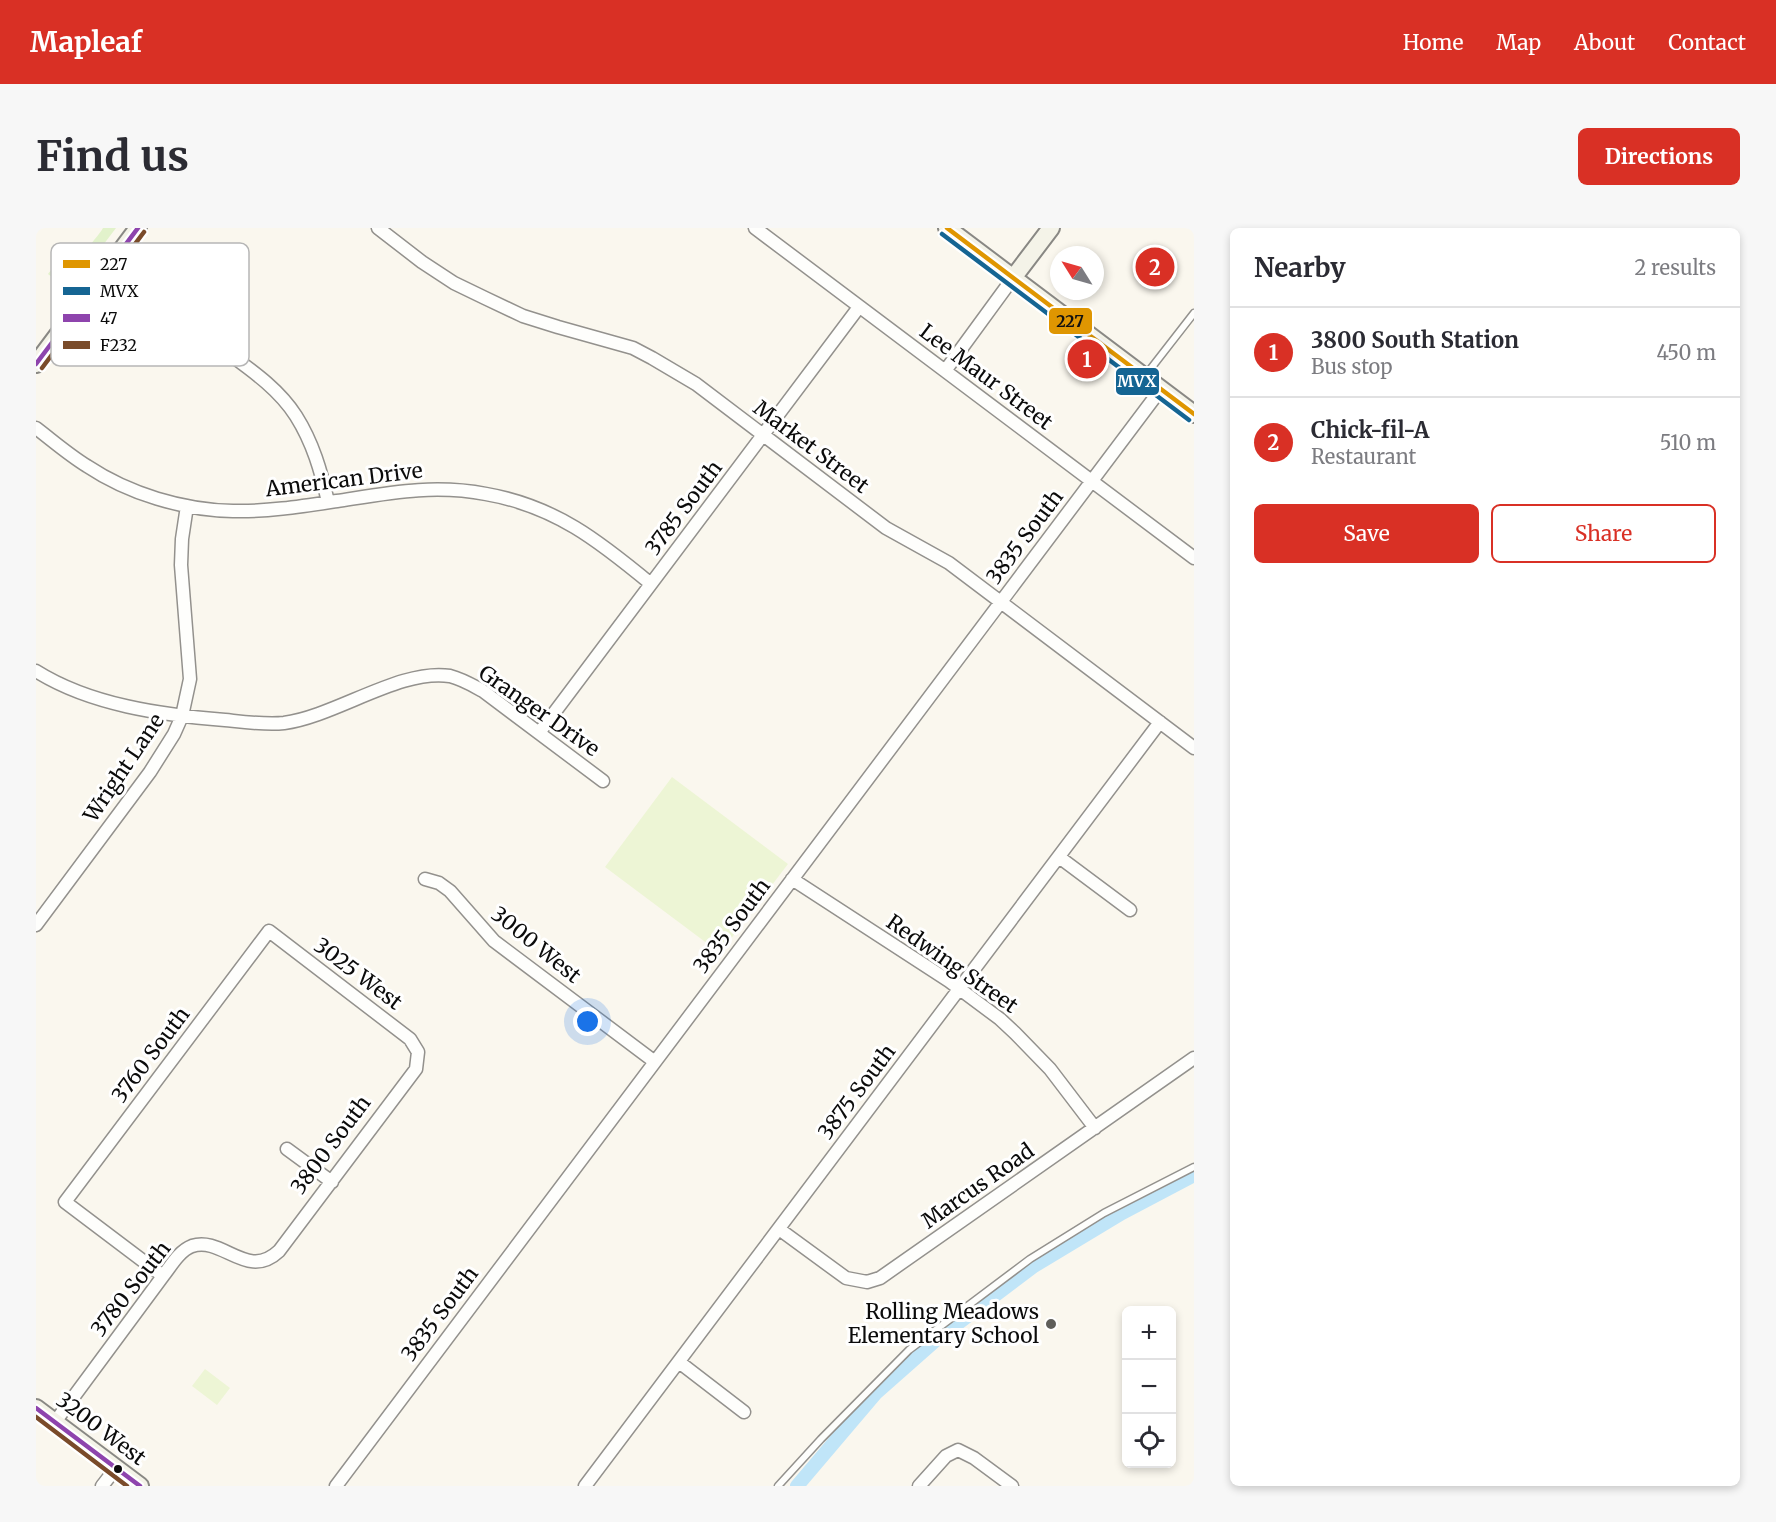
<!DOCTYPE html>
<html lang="en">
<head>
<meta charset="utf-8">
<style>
	:root { --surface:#fff; --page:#f7f7f7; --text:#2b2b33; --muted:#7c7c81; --line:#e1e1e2; --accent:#d93025 }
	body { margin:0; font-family:Merriweather,serif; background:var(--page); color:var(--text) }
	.controls { position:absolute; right:18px; bottom:18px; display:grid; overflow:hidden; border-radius:9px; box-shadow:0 3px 9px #0003 }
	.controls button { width:54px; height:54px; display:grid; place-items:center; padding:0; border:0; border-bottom:2px solid var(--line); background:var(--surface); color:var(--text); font:30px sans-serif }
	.compass { position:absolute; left:1014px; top:18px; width:54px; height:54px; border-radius:50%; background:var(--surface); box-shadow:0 3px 9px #0003; rotate:307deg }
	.you { position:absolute; left:552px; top:794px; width:21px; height:21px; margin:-15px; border:4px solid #fff; border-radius:50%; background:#1a73e8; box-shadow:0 0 0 9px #1a73e833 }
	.badge { display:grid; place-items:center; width:39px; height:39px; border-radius:50%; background:var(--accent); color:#fff; font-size:20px; font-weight:700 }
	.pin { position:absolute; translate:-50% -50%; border:3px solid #fff; box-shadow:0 2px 6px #0006 }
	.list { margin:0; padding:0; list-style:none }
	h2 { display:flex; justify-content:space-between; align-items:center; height:78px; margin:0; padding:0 24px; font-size:26px }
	h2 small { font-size:20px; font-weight:400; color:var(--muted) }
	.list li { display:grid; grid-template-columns:39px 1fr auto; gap:18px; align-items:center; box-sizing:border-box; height:90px; padding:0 24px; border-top:2px solid var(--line) }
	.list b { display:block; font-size:22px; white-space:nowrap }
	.list p { margin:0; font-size:20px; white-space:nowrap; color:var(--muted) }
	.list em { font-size:20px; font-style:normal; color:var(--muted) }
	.actions { display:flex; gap:12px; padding:18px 24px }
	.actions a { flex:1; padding:14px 0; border:2px solid var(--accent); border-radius:9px; text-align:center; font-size:21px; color:var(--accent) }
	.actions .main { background:var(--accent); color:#fff }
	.icon { flex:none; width:33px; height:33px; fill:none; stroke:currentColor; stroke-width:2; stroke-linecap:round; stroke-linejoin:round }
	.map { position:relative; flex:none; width:1158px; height:1258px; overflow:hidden; border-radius:9px }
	header { display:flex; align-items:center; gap:36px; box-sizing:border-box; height:84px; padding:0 30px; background:var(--accent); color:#fff }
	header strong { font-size:28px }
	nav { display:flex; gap:33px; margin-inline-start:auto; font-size:21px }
	.intro { display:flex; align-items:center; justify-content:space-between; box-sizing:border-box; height:144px; padding:0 36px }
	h1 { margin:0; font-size:42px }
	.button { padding:15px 27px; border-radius:9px; background:var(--accent); color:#fff; font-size:21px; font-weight:700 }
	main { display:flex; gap:36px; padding:0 36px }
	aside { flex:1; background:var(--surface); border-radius:9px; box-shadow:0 3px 9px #0003 }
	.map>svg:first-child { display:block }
</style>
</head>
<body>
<header>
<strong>Mapleaf</strong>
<nav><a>Home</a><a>Map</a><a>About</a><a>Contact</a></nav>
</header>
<div class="intro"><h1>Find us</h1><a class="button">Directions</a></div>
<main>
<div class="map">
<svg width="1158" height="1258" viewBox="0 0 1158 1258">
	<rect width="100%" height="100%" fill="#faf7ee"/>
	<!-- green -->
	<path fill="#e2f2cb" d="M67 0H80L33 62 12 46 23 32 28 37 36 40C43 33 48 24 55 16 59 10 63 7 67 0Z"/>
	<!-- pitch -->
	<path fill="#edf5d5" d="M636 549 752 636 684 725 569 639Z
		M169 1141 194 1160 181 1177 156 1158Z"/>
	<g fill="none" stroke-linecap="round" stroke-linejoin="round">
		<!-- canal -->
		<path stroke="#c0e5f8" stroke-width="14" d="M761 1258 840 1165 900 1112 998 1038 1086 985 1158 947"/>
		<defs>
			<path id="lane" d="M1109 148 1158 85
				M742 1258 785 1211 873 1122 994 1031 1068 985 1158 939"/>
			<path id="street" d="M342 0 386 34 418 55 449 70 487 88 522 99 597 120 616 130 660 156 850 300 913 335 1158 520
				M719 0 1158 330
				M75 37C110 64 146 91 181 117 209 138 241 158 260 188 277 215 285 243 292 274
				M909 143 977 50
				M0 200C17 213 33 227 51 238 93 266 147 282 197 283 231 284 268 278 301 273 353 265 397 256 450 266 519 278 563 313 615 356
				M0 443C54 477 126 487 189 492 208 494 229 497 248 495 300 488 365 440 414 448 426 451 436 457 447 463L567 553
				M503 505 823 79
				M1023 629 1094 682
				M389 651 403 655 414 663 458 713 619 834
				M756 651 913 753 964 791 979 805 1014 841 1059 900
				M0 697 114 544 138 506 146 488 154 451 145 337 146 311 151 278
				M251 921 296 954
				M743 1001 810 1050 831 1054 844 1050 1158 830
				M643 1134 708 1184
				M19 1194 127 1048C135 1038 143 1023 156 1018 187 1008 211 1053 243 1023L380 841 382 824 374 811 233 703 29 974 127 1048
				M66 1258 80 1240
				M300 1258 1125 161
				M549 1258 1124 494
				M883 1258 910 1228 922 1222 938 1230 976 1258"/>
			<path id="secondary" d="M911 0 1158 186
				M977 50 1015 0
				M0 136 102 0
				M0 1180 104 1258"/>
		</defs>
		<!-- lane casing -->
		<use href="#lane" stroke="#93918d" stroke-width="9"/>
		<!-- street casing -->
		<use href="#street" stroke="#93918d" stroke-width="15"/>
		<!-- secondary casing -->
		<use href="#secondary" stroke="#898884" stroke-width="20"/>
		<!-- lane -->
		<use href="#lane" stroke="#fefefc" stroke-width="6"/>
		<!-- street -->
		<use href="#street" stroke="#fefefc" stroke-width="12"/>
		<!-- secondary -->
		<use href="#secondary" stroke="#f4f3e8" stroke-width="16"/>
		<defs>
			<path id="bus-1" d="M911 0 1158 186"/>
			<path id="bus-2" d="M906 6 1153 192"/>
			<path id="bus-3" d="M0 136 102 0
				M0 1180 104 1258"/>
			<path id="bus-4" d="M6 140 108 4
				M0 1189 91 1258"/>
		</defs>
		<!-- bus-1 casing -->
		<use href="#bus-1" stroke="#fff" stroke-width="9"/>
		<!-- bus-2 casing -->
		<use href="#bus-2" stroke="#fff" stroke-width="9"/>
		<!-- bus-3 casing -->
		<use href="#bus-3" stroke="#fff" stroke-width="9"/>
		<!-- bus-4 casing -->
		<use href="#bus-4" stroke="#fff" stroke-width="9"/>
		<!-- bus-1 -->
		<use href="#bus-1" stroke="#df9601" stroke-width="4.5"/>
		<!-- bus-2 -->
		<use href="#bus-2" stroke="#156593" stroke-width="4.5"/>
		<!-- bus-3 -->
		<use href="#bus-3" stroke="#8e44ad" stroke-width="4.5"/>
		<!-- bus-4 -->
		<use href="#bus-4" stroke="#7a4b2a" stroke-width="4.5"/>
	</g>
	<!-- markers -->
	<circle fill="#5f5e5a" stroke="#fff" stroke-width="2" cx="1015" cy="1096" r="6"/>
	<circle fill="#0b0b0b" stroke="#fff" stroke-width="2" cx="82" cy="1241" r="5"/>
	<g text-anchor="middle" stroke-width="6" stroke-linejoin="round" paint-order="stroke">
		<!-- street labels -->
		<g font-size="21" fill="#0b0b0b" stroke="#fff">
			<text transform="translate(950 149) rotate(37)" y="7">Lee Maur Street</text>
			<text transform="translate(775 219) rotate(37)" y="7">Market Street</text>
			<text transform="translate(308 252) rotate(-7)" y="7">American Drive</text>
			<text transform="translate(648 280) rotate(-53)" y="7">3785 South</text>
			<text transform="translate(989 309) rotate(-53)" y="7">3835 South</text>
			<text transform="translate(503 483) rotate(35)" y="7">Granger Drive</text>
			<text transform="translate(88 540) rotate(-56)" y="7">Wright Lane</text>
			<text transform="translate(696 698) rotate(-53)" y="7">3835 South</text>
			<text transform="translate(500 717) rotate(39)" y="7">3000 West</text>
			<text transform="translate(916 736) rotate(35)" y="7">Redwing Street</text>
			<text transform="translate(322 746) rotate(37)" y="7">3025 West</text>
			<text transform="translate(115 827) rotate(-53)" y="7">3760 South</text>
			<text transform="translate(821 864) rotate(-53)" y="7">3875 South</text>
			<text transform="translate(295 917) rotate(-53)" y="7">3800 South</text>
			<text transform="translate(942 958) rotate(-35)" y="7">Marcus Road</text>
			<text transform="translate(95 1061) rotate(-52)" y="7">3780 South</text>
			<text transform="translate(404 1086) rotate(-53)" y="7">3835 South</text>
			<text transform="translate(65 1201) rotate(37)" y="7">3200 West</text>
		</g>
		<!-- poi labels -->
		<g font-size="21" fill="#0b0b0b" stroke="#fff" text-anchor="end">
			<text x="1003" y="1091">Rolling Meadows<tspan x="1003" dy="24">Elementary School</tspan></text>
		</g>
	</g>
	<!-- legend -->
	<rect x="15" y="15" width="198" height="123" rx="9" fill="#fff" stroke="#b6b6b6" stroke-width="1.5"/>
	<rect x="27" y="32" width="27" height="8" fill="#df9601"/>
	<rect x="27" y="59" width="27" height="8" fill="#156593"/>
	<rect x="27" y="86" width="27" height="8" fill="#8e44ad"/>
	<rect x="27" y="113" width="27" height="8" fill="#7a4b2a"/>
	<g font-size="16" fill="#0b0b0b">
		<text x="64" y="42">227</text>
		<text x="64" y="69">MVX</text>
		<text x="64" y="96">47</text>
		<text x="64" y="123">F232</text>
	</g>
	<g stroke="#fff" stroke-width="2">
		<rect x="1012" y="79" width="45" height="28" rx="6" fill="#df9601"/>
		<rect x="1079" y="139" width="45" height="29" rx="6" fill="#156593"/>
	</g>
	<g font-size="16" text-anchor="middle" font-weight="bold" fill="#fff">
		<text x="1101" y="159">MVX</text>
	</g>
	<g font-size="16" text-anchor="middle" font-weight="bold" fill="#111">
		<text x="1034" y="99">227</text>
	</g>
</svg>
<div class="controls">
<button>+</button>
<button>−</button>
<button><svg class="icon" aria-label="locate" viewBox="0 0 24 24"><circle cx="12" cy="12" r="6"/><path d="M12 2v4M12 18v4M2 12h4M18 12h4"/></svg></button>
</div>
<svg class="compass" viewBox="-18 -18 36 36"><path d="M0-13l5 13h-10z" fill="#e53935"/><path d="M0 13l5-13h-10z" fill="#7c7c81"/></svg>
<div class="you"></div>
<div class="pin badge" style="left:1051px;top:131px">1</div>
<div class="pin badge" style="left:1119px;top:39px">2</div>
</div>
<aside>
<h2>Nearby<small>2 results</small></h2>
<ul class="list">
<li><span class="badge">1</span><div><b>3800 South Station</b><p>Bus stop</p></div><em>450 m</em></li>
<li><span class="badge">2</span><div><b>Chick-fil-A</b><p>Restaurant</p></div><em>510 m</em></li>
</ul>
<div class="actions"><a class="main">Save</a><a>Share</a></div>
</aside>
</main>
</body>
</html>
